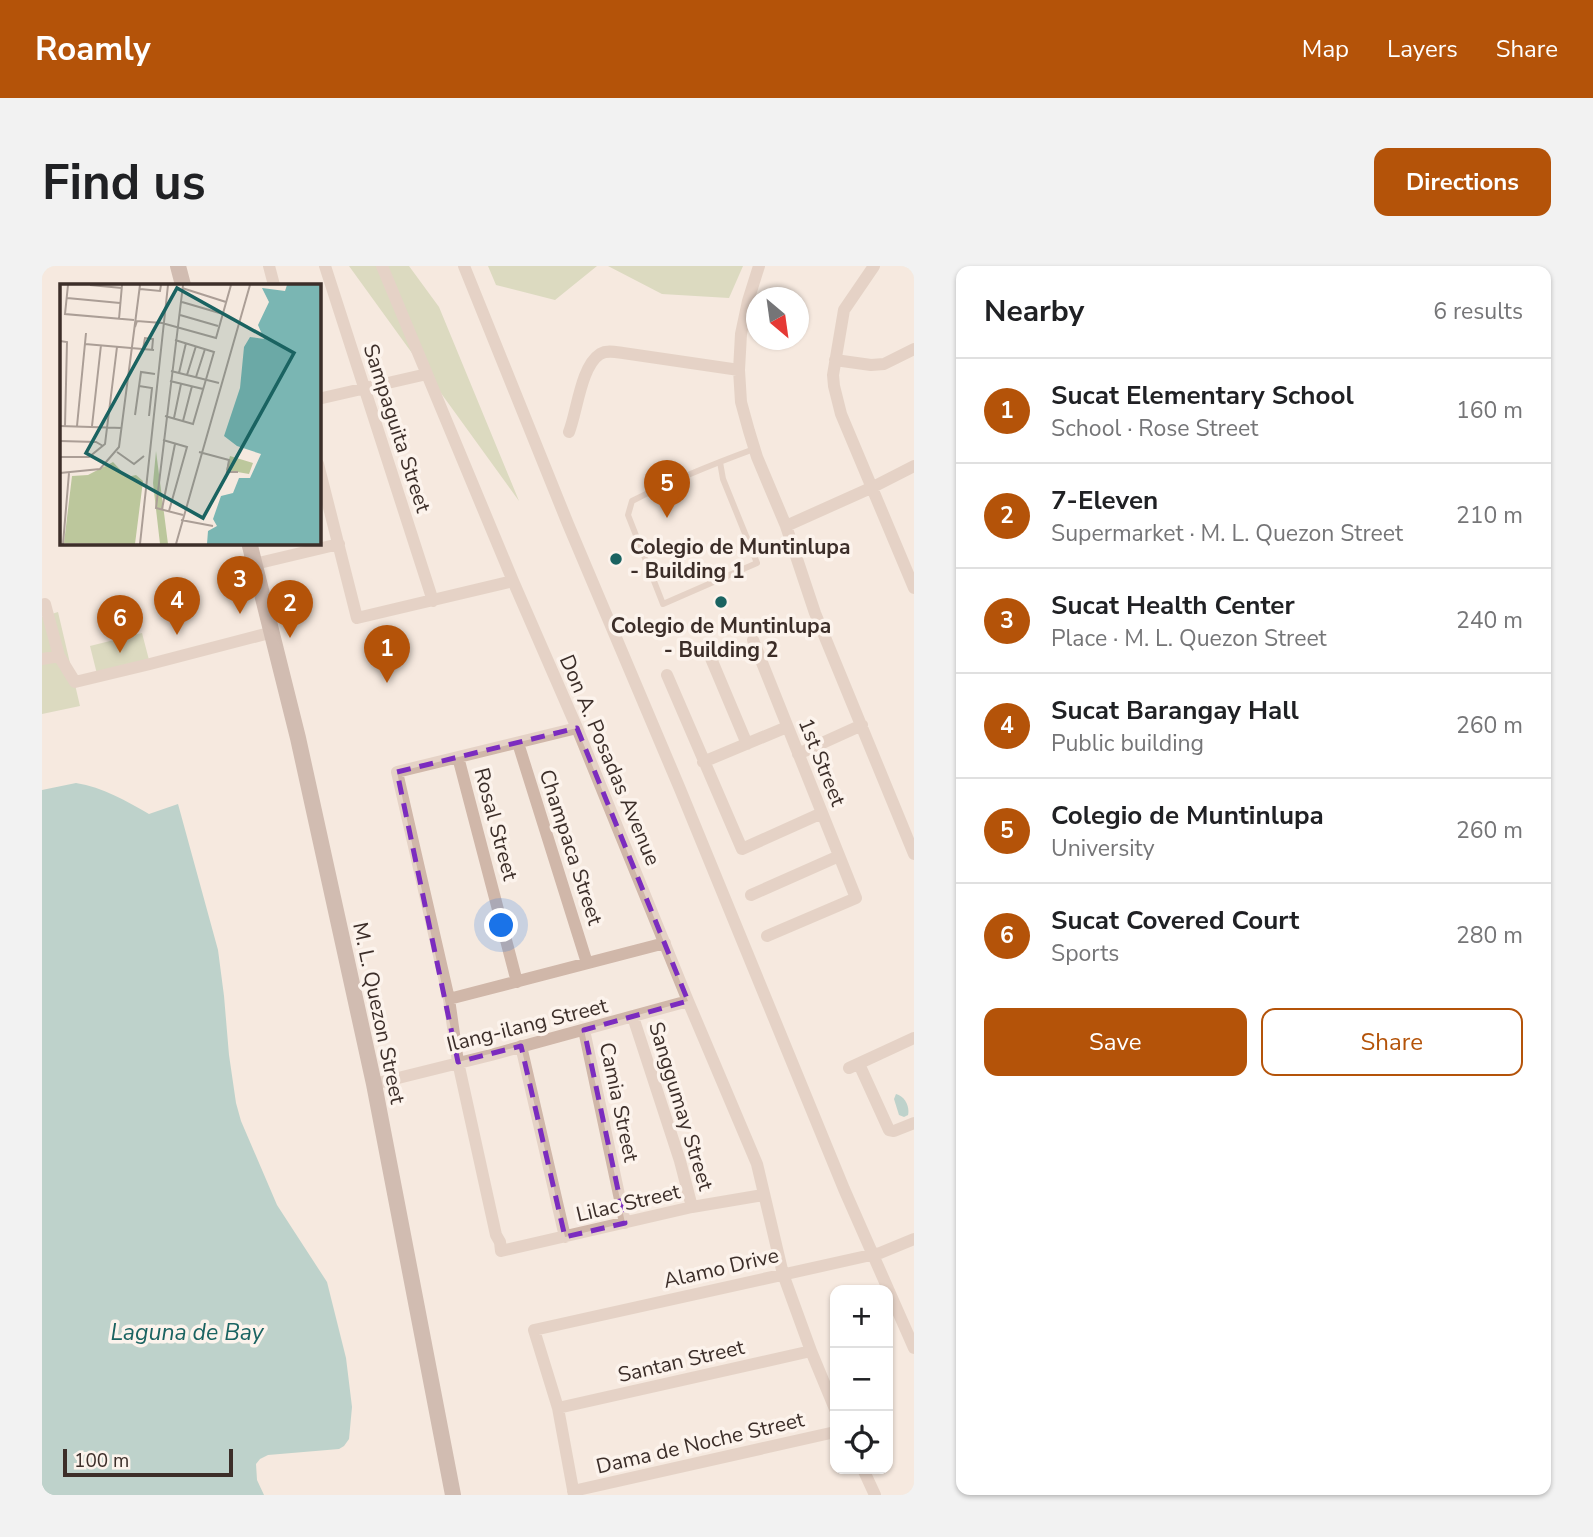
<!DOCTYPE html>
<html lang="en">
<head>
<meta charset="utf-8">
<style>
	:root { --surface:#fff; --page:#f2f2f2; --text:#202124; --muted:#757577; --line:#e0e0e0; --accent:#b45309 }
	body { margin:0; font-family:"Nunito Sans",sans-serif; background:var(--page); color:var(--text) }
	.controls { position:absolute; right:21px; bottom:21px; display:grid; overflow:hidden; border-radius:14px; box-shadow:0 2px 5px #0004 }
	.controls button { width:63px; height:63px; display:grid; place-items:center; padding:0; border:0; border-bottom:2px solid var(--line); background:var(--surface); color:var(--text); font:35px sans-serif }
	.compass { position:absolute; left:704px; top:21px; width:63px; height:63px; border-radius:50%; background:var(--surface); box-shadow:0 2px 5px #0004; rotate:151deg }
	.scale { position:absolute; left:21px; bottom:18px; width:170px; box-sizing:border-box; padding-left:7px; border:4px solid #3c2e29; border-top:0; font-size:19px; line-height:24px; white-space:nowrap; color:#3c2e29; -webkit-text-stroke:5px #fcf3ec; paint-order:stroke }
	.you { position:absolute; left:460px; top:660px; width:24px; height:24px; margin:-18px; border:5px solid #fff; border-radius:50%; background:#1a73e8; box-shadow:0 0 0 10px #1a73e833 }
	.badge { display:grid; place-items:center; width:46px; height:46px; border-radius:50%; background:var(--accent); color:#fff; font-size:23px; font-weight:700 }
	.pin { position:absolute; translate:-50% -58px; filter:drop-shadow(0 2px 4px #0008) }
	.pin::after { content:''; position:absolute; top:37px; width:24px; height:21px; background:inherit; clip-path:polygon(0 0,100% 0,50% 100%) }
	.list { margin:0; padding:0; list-style:none }
	h2 { display:flex; justify-content:space-between; align-items:center; height:91px; margin:0; padding:0 28px; font-size:30px }
	h2 small { font-size:23px; font-weight:400; color:var(--muted) }
	.list li { display:grid; grid-template-columns:46px 1fr auto; gap:21px; align-items:center; box-sizing:border-box; height:105px; padding:0 28px; border-top:2px solid var(--line) }
	.list b { display:block; font-size:26px; white-space:nowrap }
	.list p { margin:0; font-size:23px; white-space:nowrap; color:var(--muted) }
	.list em { font-size:23px; font-style:normal; color:var(--muted) }
	.actions { display:flex; gap:14px; padding:21px 28px }
	.actions a { flex:1; padding:16px 0; border:2px solid var(--accent); border-radius:14px; text-align:center; font-size:24px; color:var(--accent) }
	.actions .main { background:var(--accent); color:#fff }
	.icon { flex:none; width:38px; height:38px; fill:none; stroke:currentColor; stroke-width:2; stroke-linecap:round; stroke-linejoin:round }
	.map { position:relative; flex:none; width:872px; height:1229px; overflow:hidden; border-radius:14px }
	header { display:flex; align-items:center; gap:42px; box-sizing:border-box; height:98px; padding:0 35px; background:var(--accent); color:#fff }
	header strong { font-size:33px }
	nav { display:flex; gap:38px; margin-inline-start:auto; font-size:24px }
	.intro { display:flex; align-items:center; justify-content:space-between; box-sizing:border-box; height:168px; padding:0 42px }
	h1 { margin:0; font-size:49px }
	.button { padding:18px 32px; border-radius:14px; background:var(--accent); color:#fff; font-size:24px; font-weight:700 }
	main { display:flex; gap:42px; padding:0 42px }
	aside { flex:1; background:var(--surface); border-radius:14px; box-shadow:0 2px 5px #0004 }
	.map>svg:first-child { display:block }
</style>
</head>
<body>
<header>
<strong>Roamly</strong>
<nav><a>Map</a><a>Layers</a><a>Share</a></nav>
</header>
<div class="intro"><h1>Find us</h1><a class="button">Directions</a></div>
<main>
<div class="map">
<svg width="872" height="1229" viewBox="0 0 872 1229">
	<rect width="100%" height="100%" fill="#f5e9df"/>
	<!-- green -->
	<path fill="#bcc79c" d="M307 0H367L397 41 477 235Z
		M446 0H555L513 34 454 19Z
		M566 0H701L687 32 620 28Z
		M16 346 38 440 0 448V351Z
		M100 367 107 394 55 408 48 380Z"/>
	<!-- water -->
	<path fill="#7ab6b3" d="M34 517C61 521 84 535 107 548L136 538 176 684 182 730 187 789 194 837 199 855 235 939 285 1016 304 1092 310 1141 307 1173 302 1180 297 1183 226 1189 218 1193 214 1198 215 1214 222 1229H0V524Z
		M854 828C863 830 868 841 866 849L862 851 857 849 852 833Z"/>
	<g fill="none" stroke-linecap="round" stroke-linejoin="round">
		<!-- lane -->
		<path stroke="#d0b7a9" stroke-width="6" d="M678 196 681 213 715 297 621 338 586 249 590 235C629 215 671 198 712 183"/>
		<!-- street -->
		<path stroke="#d0b7a9" stroke-width="12" d="M227 0 232 19
			M283 0 391 335
			M340 0 471 315 535 462 646 735 715 898 741 1008 769 1085 793 1143
			M422 0 526 258 638 523 802 923 872 1082
			M717 0 706 35 699 68 697 104 699 136 707 165 715 191 744 260 773 347 872 588
			M832 0 802 44 791 109 792 120 799 148 872 322
			M793 94 829 99 842 98 872 83
			M276 133 385 108
			M527 166C535 146 539 100 558 88 565 84 573 86 581 87L697 104
			M276 198 315 352 471 315
			M744 260 831 221 872 200
			M213 298 297 278
			M0 339 3 338 17 390 33 416 108 398 231 366
			M711 374 814 632 725 670
			M668 390 705 478
			M0 393 17 390
			M625 409 700 583 780 547
			M535 462 355 506 407 733 416 796 454 969 458 976 459 985 650 941 721 929
			M476 477 545 697
			M756 488 820 459
			M416 491 475 716
			M661 496 745 461
			M709 629 797 590
			M407 733 623 677
			M591 751 638 895 650 941
			M542 764 583 957
			M479 780 523 971
			M817 798 847 864 852 865 872 857
			M807 802 872 772
			M332 818 449 789 646 735
			M516 1142 769 1085
			M821 1203 833 1229
			M531 1225 793 1166
			M532 1229 516 1142 492 1064 838 987 872 973"/>
		<!-- secondary -->
		<path stroke="#a4857a" stroke-width="16" d="M136 0 141 19
			M207 276 256 472 332 818 411 1229"/>
	</g>
	<!-- marked area -->
	<path d="M0 0H872V1229H0ZM535 462 646 735 542 764 583 957 523 971 479 780 416 796 355 506Z" fill="#f5e9df" fill-opacity=".55" fill-rule="evenodd"/>
	<path fill="none" stroke="#7b2cbf" stroke-width="5" stroke-dasharray="14 9" stroke-linejoin="round" d="M535 462 646 735 542 764 583 957 523 971 479 780 416 796 355 506Z"/>
	<!-- markers -->
	<g fill="#1a6361" stroke="#fcf3ec" stroke-width="2.5">
		<circle cx="574" cy="293" r="7"/>
		<circle cx="679" cy="336" r="7"/>
	</g>
	<g text-anchor="middle" stroke-width="7" stroke-linejoin="round" paint-order="stroke">
		<!-- street labels -->
		<g font-size="21" fill="#3c2e29" stroke="#fcf3ec">
			<text transform="translate(355 162) rotate(72)" y="7">Sampaguita Street</text>
			<text transform="translate(568 494) rotate(67)" y="7">Don A. Posadas Avenue</text>
			<text transform="translate(780 496) rotate(68)" y="7">1st Street</text>
			<text transform="translate(454 558) rotate(75)" y="7">Rosal Street</text>
			<text transform="translate(529 581) rotate(72)" y="7">Champaca Street</text>
			<text transform="translate(337 747) rotate(78)" y="7">M. L. Quezon Street</text>
			<text transform="translate(485 759) rotate(-14)" y="7">Ilang-ilang Street</text>
			<text transform="translate(577 836) rotate(78)" y="7">Camia Street</text>
			<text transform="translate(639 840) rotate(73)" y="7">Sanggumay Street</text>
			<text transform="translate(586 937) rotate(-13)" y="7">Lilac Street</text>
			<text transform="translate(679 1002) rotate(-13)" y="7">Alamo Drive</text>
			<text transform="translate(639 1095) rotate(-13)" y="7">Santan Street</text>
			<text transform="translate(658 1177) rotate(-13)" y="7">Dama de Noche Street</text>
		</g>
		<!-- poi labels -->
		<g font-size="21" font-weight="bold" fill="#3c2e29" stroke="#fcf3ec" text-anchor="start">
			<text x="588" y="288">Colegio de Muntinlupa<tspan x="588" dy="24">- Building 1</tspan></text>
			<text x="679" y="367" text-anchor="middle">Colegio de Muntinlupa<tspan x="679" dy="24">- Building 2</tspan></text>
		</g>
		<!-- water labels -->
		<g font-size="23" font-style="italic" fill="#1a6361" stroke="#fcf3ec">
			<text x="145" y="1074">Laguna de Bay</text>
		</g>
	</g>
	<!-- overview -->
	<g transform="translate(18 18)">
		<rect width="261" height="261" fill="#f5e9df"/>
		<path d="M96 167 108 260H100L93 199ZM170 172 193 179 189 190 166 186ZM53 178 67 193 76 191 83 197 75 260 4 259 12 192 28 191Z" fill="#bcc79c"/>
		<path d="M227 1H261V260H147L148 247 157 242 153 235 161 212 173 209 179 194H190L201 170 177 162 164 152 180 104 184 63 190 53 204 55 198 41 209 18 202 4 225 7Z" fill="#7ab6b3"/>
		<path fill="none" stroke="#ab9e96" stroke-width="2" d="M8 1 5 30 74 36M30 1 62 4M122 4 166 18M80 5 100 7 101 1M7 14 60 19M122 18 163 30M120 31 158 42M59 35 62 1M75 43 77 37 102 39 156 54 171 1M0 57 7 58 5 142M25 60 94 66M83 65 85 54 93 55 92 66M111 87 159 99M119 89 126 59M127 91 136 62M136 93 145 65M110 97 143 105M79 102 92 104 89 132M75 131 81 88 95 90M105 132 133 140 154 68 115 56M114 134 121 100M123 137 132 102M0 142 62 144M17 142 26 49M32 142 41 61M103 156 127 163 109 227M0 157 36 158 43 162M57 168 74 180 84 172M139 168 169 176 167 188H178M0 173H29L45 160 57 63M0 189 40 185 59 163 80 1M102 225 115 160M123 231 96 224 123 1M121 236 153 242M3 260 9 189M80 260 108 1M116 260 190 1"/>
		<path fill="#1a6361" fill-opacity="0.15" stroke="#1a6361" stroke-width="3.5" d="M117 4 234 69 143 234 26 169Z"/>
		<rect width="261" height="261" fill="none" stroke="#3c2e29" stroke-width="3.5"/>
	</g>
</svg>
<div class="controls">
<button>+</button>
<button>−</button>
<button><svg class="icon" aria-label="locate" viewBox="0 0 24 24"><circle cx="12" cy="12" r="6"/><path d="M12 2v4M12 18v4M2 12h4M18 12h4"/></svg></button>
</div>
<svg class="compass" viewBox="-18 -18 36 36"><path d="M0-13l5 13h-10z" fill="#e53935"/><path d="M0 13l5-13h-10z" fill="#757577"/></svg>
<div class="scale">100 m</div>
<div class="you"></div>
<div class="pin badge" style="left:345px;top:417px">1</div>
<div class="pin badge" style="left:248px;top:372px">2</div>
<div class="pin badge" style="left:198px;top:348px">3</div>
<div class="pin badge" style="left:135px;top:369px">4</div>
<div class="pin badge" style="left:625px;top:252px">5</div>
<div class="pin badge" style="left:78px;top:387px">6</div>
</div>
<aside>
<h2>Nearby<small>6 results</small></h2>
<ul class="list">
<li><span class="badge">1</span><div><b>Sucat Elementary School</b><p>School · Rose Street</p></div><em>160 m</em></li>
<li><span class="badge">2</span><div><b>7-Eleven</b><p>Supermarket · M. L. Quezon Street</p></div><em>210 m</em></li>
<li><span class="badge">3</span><div><b>Sucat Health Center</b><p>Place · M. L. Quezon Street</p></div><em>240 m</em></li>
<li><span class="badge">4</span><div><b>Sucat Barangay Hall</b><p>Public building</p></div><em>260 m</em></li>
<li><span class="badge">5</span><div><b>Colegio de Muntinlupa</b><p>University</p></div><em>260 m</em></li>
<li><span class="badge">6</span><div><b>Sucat Covered Court</b><p>Sports</p></div><em>280 m</em></li>
</ul>
<div class="actions"><a class="main">Save</a><a>Share</a></div>
</aside>
</main>
</body>
</html>
